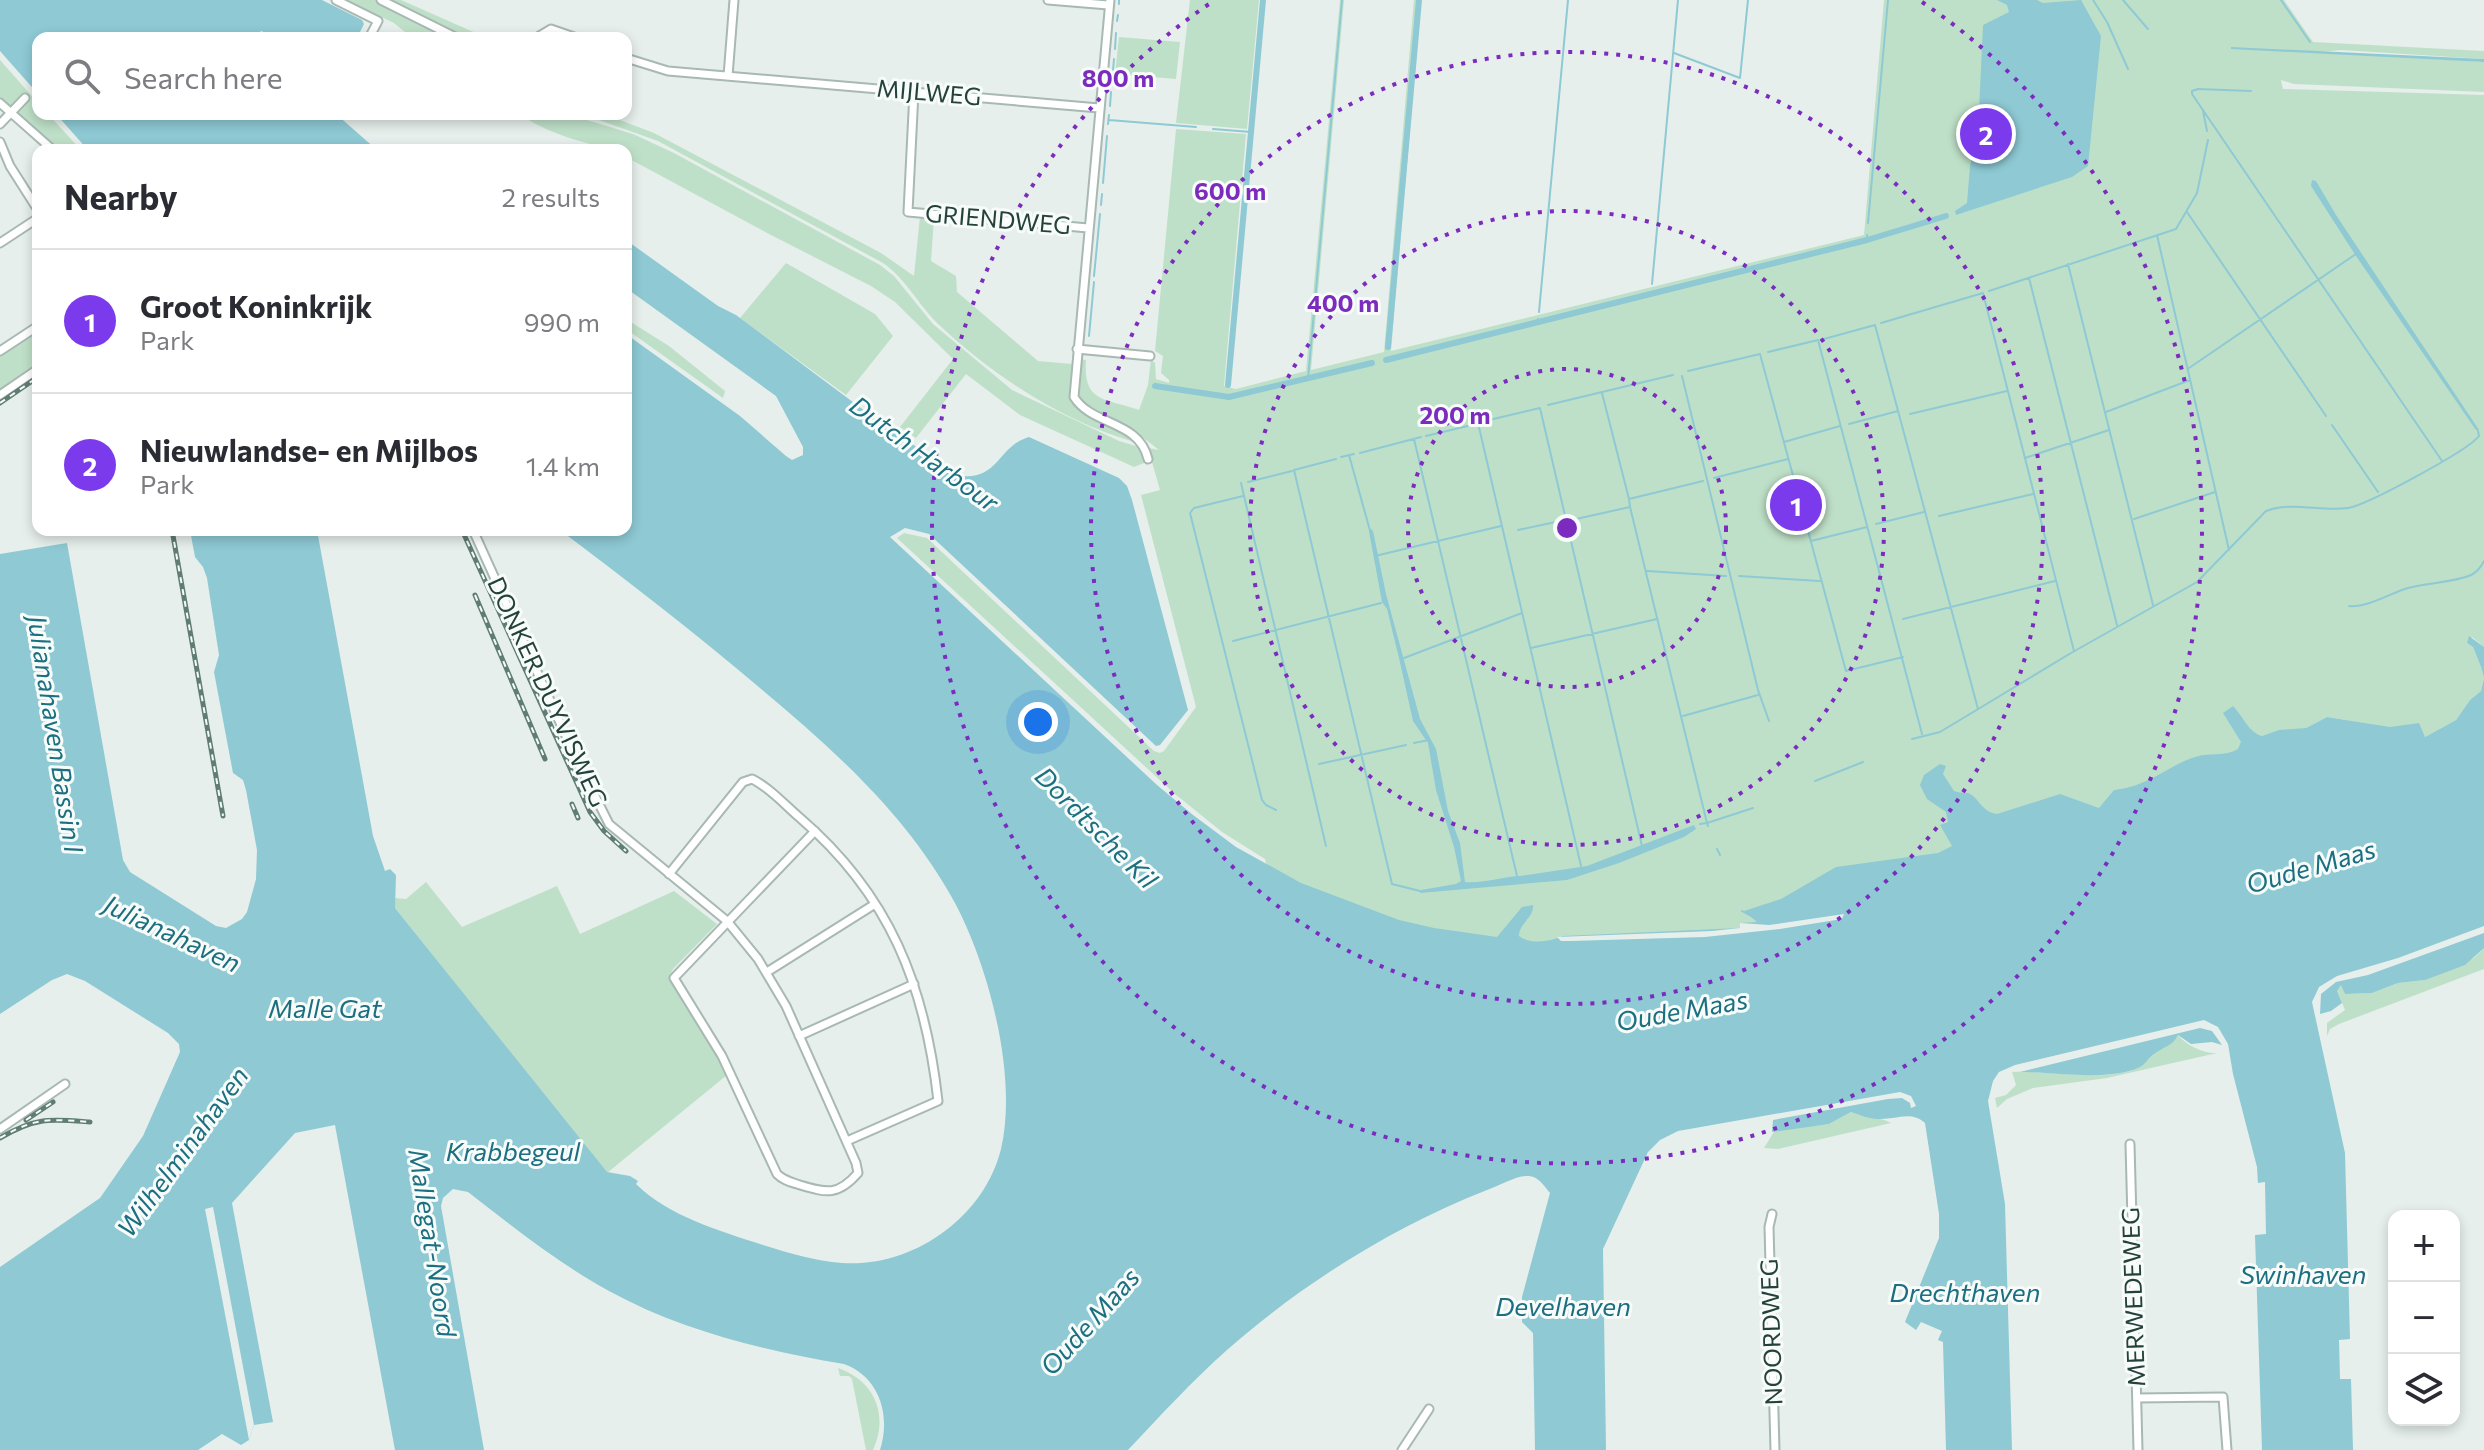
<!DOCTYPE html>
<html lang="en">
<head>
<meta charset="utf-8">
<style>
	:root { --surface:#fff; --page:#f7f7f7; --text:#2b2b33; --muted:#7c7c81; --line:#e1e1e2; --accent:#7c3aed }
	body { margin:0; font-family:Commissioner,sans-serif; background:var(--page); color:var(--text) }
	.controls { position:absolute; right:24px; bottom:24px; display:grid; overflow:hidden; border-radius:16px; box-shadow:0 4px 12px #0003 }
	.controls button { width:72px; height:72px; display:grid; place-items:center; padding:0; border:0; border-bottom:2px solid var(--line); background:var(--surface); color:var(--text); font:40px sans-serif }
	.you { position:absolute; left:1038px; top:722px; width:28px; height:28px; margin:-20px; border:6px solid #fff; border-radius:50%; background:#1a73e8; box-shadow:0 0 0 12px #1a73e833 }
	.badge { display:grid; place-items:center; width:52px; height:52px; border-radius:50%; background:var(--accent); color:#fff; font-size:26px; font-weight:700 }
	.pin { position:absolute; translate:-50% -50%; border:4px solid #fff; box-shadow:0 2px 8px #0006 }
	.list { margin:0; padding:0; list-style:none }
	h2 { display:flex; justify-content:space-between; align-items:center; height:104px; margin:0; padding:0 32px; font-size:34px }
	h2 small { font-size:26px; font-weight:400; color:var(--muted) }
	.list li { display:grid; grid-template-columns:52px 1fr auto; gap:24px; align-items:center; box-sizing:border-box; height:144px; padding:0 32px; border-top:2px solid var(--line) }
	.list b { display:block; font-size:30px; white-space:nowrap }
	.list p { margin:0; font-size:26px; white-space:nowrap; color:var(--muted) }
	.list em { font-size:26px; font-style:normal; color:var(--muted) }
	.icon { flex:none; width:44px; height:44px; fill:none; stroke:currentColor; stroke-width:2; stroke-linecap:round; stroke-linejoin:round }
	.map { position:relative; flex:none; width:2484px; height:1450px; overflow:hidden }
	.search { position:absolute; background:var(--surface); box-shadow:0 4px 12px #0003; left:32px; top:32px; width:600px; height:88px; display:flex; align-items:center; gap:20px; box-sizing:border-box; padding:0 28px; border-radius:16px; color:var(--muted); font-size:30px }
	.panel { position:absolute; background:var(--surface); box-shadow:0 4px 12px #0003; left:32px; top:144px; width:600px; height:392px; border-radius:16px }
	.map>svg:first-child { display:block }
</style>
</head>
<body>
<div class="map">
<svg width="2484" height="1450" viewBox="0 0 2484 1450">
	<rect width="100%" height="100%" fill="#e6efeb"/>
	<!-- green -->
	<path fill="#bfe0c8" d="M346 0H377L456 38H412L394 23Z
		M386 0H401L487 38H469L458 34Z
		M1190 0H1259L1247 129 1176 123Z
		M1340 0H1344L1311 370 1384 352 1414 0H1421L1391 351 1864 235 1884 0H2284L2313 42 2484 51V59L2341 50 2320 52 2484 62V92L2294 84 2281 80 2283 89 2484 95V647L2472 637 2467 643 2473 647 2481 667 2484 678 2481 691 2470 700 2456 720 2425 737 2370 724 2327 717 2306 728 2262 736 2252 732 2232 707 2228 710 2287 825 1834 926 1503 945 1381 921 1267 868 1265 859 1222 832 1175 794 897 538 904 533 927 538 1154 751 1160 753 1164 751 1196 707 1141 495 1160 490 1148 448 1159 450 1141 436 1082 402 1077 395 1080 359 1086 360C1083 403 1104 398 1139 410L1148 385 1151 359 1155 363 1156 379 1169 383V380L1161 373 1163 356 1155 351 1176 129 1246 134 1224 386 1236 389 1306 371Z
		M1119 37 1180 42 1176 79 1115 74Z
		M0 60 38 103V114H48L81 150H59L0 98Z
		M521 114H567L633 134 674 153 880 265 894 276 933 324 1012 390 1119 441 1139 447 1144 457V463L1134 467 1020 415 966 374 916 438 900 427 953 359 895 302 871 286 771 235 626 157V150C601 150 539 131 521 114Z
		M582 114H604L654 133 881 253 914 276 920 216 934 218 931 261 956 276 957 292 1038 361 1072 364 1071 397 1075 405 1138 443C1064 423 992 375 937 323 918 304 906 279 883 263L658 141Z
		M786 263 875 314 893 336 846 395 740 318Z
		M626 319 669 346 725 391 723 398 626 329Z
		M38 329V363L0 389V354Z
		M426 882 462 927 557 886 580 934 674 891 717 924 673 969 669 977 727 1075 607 1173 395 908V898L406 899Z
		M2484 948V969L2339 1024 2330 1029 2327 1036V1023L2345 1010 2337 991 2338 986 2342 984 2346 994 2372 993 2398 983 2425 980 2474 958Z
		M2178 1035C2186 1045 2203 1054 2217 1053L2107 1078 2033 1088 2007 1099 1997 1108 1995 1098 2006 1095 2016 1085 2012 1072C2048 1070 2111 1084 2141 1066 2146 1063 2149 1057 2155 1053 2164 1047 2172 1045 2178 1035Z
		M1851 1112C1864 1117 1881 1117 1891 1123L1778 1149 1764 1148 1775 1130 1829 1124Z
		M838 1368C875 1381 889 1415 873 1450H866L852 1379 849 1376H840Z"/>
	<!-- water -->
	<path fill="#8ec9d4" d="M0 0H322L362 20 364 24 357 38H270L262 31 257 33V38H38V94L0 51Z
		M1997 0H2037L2043 3 2081 0 2101 36 2088 166 2072 177 1956 215 1955 211 1967 203 1970 166 1978 132 1983 25 2009 12 2007 5Z
		M2231 47 2484 59V62L2231 49Z
		M56 114H336L377 150H88Z
		M2312 180 2316 181 2336 215 2479 430H2476L2356 256 2311 186Z
		M626 240 718 306 736 315 889 429 961 476C999 480 998 446 1029 437L1119 478 1127 486 1132 500 1188 710 1160 745 1156 746 929 534 905 528 890 537 1157 785 1193 815 1236 847 1301 883 1399 920 1434 928 1497 937 1522 907 1533 905C1534 918 1519 923 1519 936 1532 946 1554 940 1563 936L1740 928V923L1757 922 1744 911 1781 899 1836 867 1938 853 1952 846 1940 825 1948 822 1946 812 1927 799 1920 785 1924 775 1940 764 1946 766 1943 774 1954 791C1958 793 1963 792 1968 793 1980 798 1980 811 1997 814L2060 794 2099 808 2114 790C2150 786 2165 767 2195 757 2210 752 2224 757 2238 749L2241 742 2223 713 2233 706C2243 716 2248 732 2262 736L2279 730 2306 728 2327 717 2390 727 2419 723 2425 737 2456 720 2470 700 2481 691 2484 678 2481 667 2473 647 2467 643 2469 636 2484 647V926L2398 958 2337 976 2319 987 2312 1002 2345 1153 2350 1339 2339 1340 2340 1379H2351L2353 1450H2262L2255 1235 2266 1234 2265 1182 2258 1183 2257 1167 2233 1074 2228 1044 2218 1027 2204 1020 2015 1065 1999 1072 1993 1081 1988 1101 2005 1204 2012 1450H1946L1943 1342 1938 1340 1942 1331 1921 1322 1916 1330 1905 1322 1939 1238V1214L1925 1123C1911 1110 1895 1120 1878 1119 1869 1119 1860 1115 1851 1112L1829 1124 1772 1132 1773 1120 1888 1099 1902 1098 1910 1103 1911 1108 1916 1106 1911 1096 1900 1092 1678 1131 1660 1140 1648 1152 1603 1249 1606 1450H1535L1533 1333 1522 1322V1297L1550 1193C1544 1186 1538 1175 1527 1176 1515 1176 1499 1186 1487 1190 1393 1227 1303 1283 1227 1350 1192 1381 1160 1416 1128 1450H880C891 1416 880 1377 844 1364 763 1350 682 1331 609 1291 558 1263 513 1227 468 1192L453 1189 443 1198 441 1206 484 1450H395L335 1125 295 1133 232 1203 273 1422 254 1425 249 1440 241 1445 222 1434 198 1450H0V1267L100 1198 143 1136 180 1052 179 1044 168 1033 85 981 67 974 52 980 0 1014V554L67 543 123 860 130 872 216 926 226 928 242 919 247 912 256 879 257 850 246 790 243 780 233 773 214 672 219 655 207 578 203 567 195 557 190 530H317L373 836 385 871 390 869 396 875 395 908 607 1172 630 1176 638 1181 636 1184C668 1216 720 1231 763 1245 789 1253 815 1261 842 1263 912 1268 984 1218 1001 1149 1018 1077 989 967 955 903 908 816 834 750 760 688 695 633 628 581 560 530H626V334L740 416 786 456 792 460 803 455V447L776 396 626 288Z
		M1368 526 1373 531 1386 594 1420 719 1436 749 1448 811 1460 843 1465 882C1483 884 1505 876 1520 876L1587 866 1694 825 1696 829 1684 837 1619 863 1567 880 1420 893 1421 890 1456 884 1461 881 1454 847 1436 790 1428 743 1413 721 1399 658 1387 609 1382 602Z
		M2484 933V948L2465 965 2425 980 2398 983 2372 993 2345 994 2341 985 2337 991 2342 1003 2331 1011 2320 1014 2321 994 2336 982 2368 975Z
		M2200 1028 2212 1031 2222 1045 2212 1042 2191 1044 2178 1035C2173 1046 2163 1047 2154 1054 2148 1058 2146 1064 2140 1067 2109 1082 2054 1072 2020 1072Z"/>
	<!-- pier -->
	<path fill="#e6efeb" d="M1844 914 1842 919 1780 929 1705 937 1571 941H1561L1557 937 1712 931 1740 928V923L1769 925Z
		M213 1207 254 1425 249 1440 205 1209Z"/>
	<g fill="none" stroke-linecap="round" stroke-linejoin="round">
		<!-- stream -->
		<path stroke="#8ec9d4" stroke-width="2" d="M2093 0 2107 22 2128 69
			M2123 0 2148 29
			M2281 0 2310 42
			M1119 4V0
			M1117 21 1118 15
			M1115 49 1116 33
			M1674 53 1740 78 1748 0
			M1112 82 1114 59
			M2251 91 2198 89 2192 91V94L2442 461
			M1110 106 1111 92
			M2203 111 2207 131
			M1109 120 1196 127
			M1108 124 1109 115
			M1213 129 1251 132
			M1103 183 1107 136
			M1101 205 1102 194
			M2187 212 2326 416
			M1868 223 1888 0
			M2157 235 2229 550
			M1867 240V235
			M2068 264 2153 605
			M1094 276 1100 214
			M2029 278 2117 625
			M1652 284 1678 0
			M1654 291 1655 294
			M1989 291 2176 229 2197 193 2208 140
			M1539 312 1568 0
			M1538 319 1539 323
			M1881 323 1983 293 2074 651
			M1089 336 1094 282
			M1824 339 1875 325 1978 709
			M1768 352 1818 340 1922 734
			M2189 368 2356 254
			M1688 371 1760 354 1846 671 1903 657
			M1682 376 1758 690 1769 721
			M1308 379 1342 0
			M1602 393 1629 499
			M1548 405 1673 375
			M2106 412 2190 380
			M1910 414 2007 391
			M1485 421 1540 408 1642 846
			M1478 423 1581 866
			M1849 424 1898 411
			M2332 425 2378 492
			M1426 436 1480 423
			M1414 439 1517 876
			M1784 442 1840 426
			M1360 453 1421 437
			M1349 455 1369 527
			M1341 457 1354 454
			M2025 458 2109 430
			M1336 459 1294 470 1392 884 1420 891
			M1714 478 1788 459
			M1248 482 1292 471
			M1241 483 1326 846
			M1243 496 1194 508 1190 513 1262 800 1266 805 1276 810
			M1630 507 1707 823 1753 808
			M1939 516 2033 494
			M1576 519 1630 507 1629 499 1703 481
			M2134 519 2215 492
			M1876 524 1924 512
			M1518 530 1565 520
			M1811 541 1867 527
			M1375 556 1501 526
			M1647 571 1726 576
			M1739 576 1820 581
			M2349 606C2367 608 2391 593 2408 588 2426 583 2456 582 2471 575 2477 572 2481 567 2484 561
			M1903 619 2055 581
			M1233 641 1381 603
			M1531 648 1657 619
			M1404 658 1522 613
			M1683 716 1758 695
			M1912 739 1940 732 2071 653 2197 582 2266 511C2291 501 2322 512 2348 508 2367 505 2469 450 2479 436L2478 431
			M1414 743 1429 740
			M1319 764 1406 745
			M1815 781 1863 762
			M1700 824 1707 823 1708 826
			M1717 849 1720 855
			M1742 911 1751 916"/>
		<!-- canal -->
		<path stroke="#8ec9d4" stroke-width="6" d="M1388 347 1419 0
			M1386 360 1867 240 1946 216
			M1228 385 1263 0
			M1155 386 1229 397 1372 363"/>
		<defs>
			<path id="minor" d="M336 0 378 21 369 38
				M381 0 457 38
				M1048 0 1108 5
				M1110 0 1074 397C1092 426 1139 420 1148 459
				M536 38 551 29 577 38
				M626 58 668 71 1099 108
				M728 76 734 0
				M914 92 908 212 1088 228
				M0 103 53 150
				M0 124 25 98
				M0 142 10 166 38 210
				M0 243 38 218
				M1077 349 1150 356
				M0 351 38 326
				M0 395 38 369
				M473 530 576 758 609 824 727 921 758 959 786 1006 856 1163 858 1173C838 1196 827 1193 800 1185 791 1182 784 1181 777 1174L722 1056 674 978 815 831
				M669 874 743 782 752 779C769 787 785 805 799 817 890 895 925 985 938 1101L847 1141
				M767 972 875 904
				M799 1036 914 984
				M0 1129 65 1084
				M2130 1144 2138 1450
				M1772 1214 1769 1227 1775 1450
				M2137 1398 2223 1397 2227 1450
				M1402 1450 1429 1409"/>
		</defs>
		<!-- minor casing -->
		<use href="#minor" stroke="#a8b8b2" stroke-width="11"/>
		<!-- minor -->
		<use href="#minor" stroke="#fff" stroke-width="7"/>
		<defs>
			<path id="rail" d="M0 403 38 377
				M172 530 223 816
				M462 530 590 812 604 831 626 851
				M475 595 545 759
				M572 804 578 818
				M26 1120 53 1102
				M0 1138C36 1117 49 1119 90 1122"/>
		</defs>
		<!-- rail casing -->
		<use href="#rail" stroke="#5f7d75" stroke-width="5"/>
		<!-- rail -->
		<use href="#rail" stroke="#f7fbf9" stroke-width="2" stroke-dasharray="6" stroke-linecap="butt"/>
	</g>
	<!-- distance rings -->
	<g fill="none" stroke="#7b2cbf" stroke-width="4" stroke-dasharray="4 8">
		<circle cx="1567" cy="528" r="159"/>
		<circle cx="1567" cy="528" r="317"/>
		<circle cx="1567" cy="528" r="476"/>
		<path d="M1922 2A635 635 0 1 1 1212 2"/>
	</g>
	<g text-anchor="middle" stroke-width="6" stroke-linejoin="round" paint-order="stroke">
		<!-- street labels -->
		<g font-size="24" fill="#24423a" stroke="#f7fbf9">
			<text transform="translate(929 93) rotate(5)" y="8">MIJLWEG</text>
			<text transform="translate(998 220) rotate(5)" y="8">GRIENDWEG</text>
			<text transform="translate(547 692) rotate(65)" y="8">DONKER DUYVISWEG</text>
			<text transform="translate(2134 1297) rotate(-92)" y="8">MERWEDEWEG</text>
			<text transform="translate(1772 1332) rotate(-92)" y="8">NOORDWEG</text>
		</g>
		<!-- water labels -->
		<g font-size="26" font-style="italic" fill="#1c6f80" stroke="#f7fbf9">
			<text transform="translate(924 454) rotate(36)" y="9">Dutch Harbour</text>
			<text transform="translate(55 734) rotate(81)" y="9">Julianahaven Bassin I</text>
			<text transform="translate(1096 828) rotate(45)" y="9">Dordtsche Kil</text>
			<text transform="translate(2311 867) rotate(-16)" y="9">Oude Maas</text>
			<text transform="translate(172 934) rotate(25)" y="9">Julianahaven</text>
			<text x="325" y="1018">Malle Gat</text>
			<text transform="translate(1682 1011) rotate(-10)" y="9">Oude Maas</text>
			<text transform="translate(183 1152) rotate(-54)" y="9">Wilhelminahaven</text>
			<text x="513" y="1161">Krabbegeul</text>
			<text transform="translate(432 1243) rotate(81)" y="9">Mallegat-Noord</text>
			<text x="2303" y="1284">Swinhaven</text>
			<text x="1965" y="1302">Drechthaven</text>
			<text x="1563" y="1316">Develhaven</text>
			<text transform="translate(1090 1322) rotate(-48)" y="9">Oude Maas</text>
		</g>
	</g>
	<circle cx="1567" cy="528" r="12" fill="#7b2cbf" stroke="#f7fbf9" stroke-width="4"/>
	<g font-size="24" text-anchor="middle" font-weight="bold" fill="#7b2cbf" stroke="#f7fbf9" stroke-width="6" stroke-linejoin="round" paint-order="stroke">
		<text x="1118" y="87">800 m</text>
		<text x="1230" y="200">600 m</text>
		<text x="1343" y="312">400 m</text>
		<text x="1455" y="424">200 m</text>
	</g>
</svg>
<div class="controls">
<button>+</button>
<button>−</button>
<button><svg class="icon" aria-label="layers" viewBox="0 0 24 24"><path d="M12 4l9 5-9 5-9-5zM3 14l9 5 9-5"/></svg></button>
</div>
<div class="you"></div>
<div class="pin badge" style="left:1796px;top:505px">1</div>
<div class="pin badge" style="left:1986px;top:134px">2</div>
<div class="search"><svg class="icon" aria-label="search" viewBox="0 0 24 24"><circle cx="10" cy="10" r="6"/><path d="M15 15l6 6"/></svg>Search here</div>
<section class="panel">
<h2>Nearby<small>2 results</small></h2>
<ul class="list">
<li><span class="badge">1</span><div><b>Groot Koninkrijk</b><p>Park</p></div><em>990 m</em></li>
<li><span class="badge">2</span><div><b>Nieuwlandse- en Mijlbos</b><p>Park</p></div><em>1.4 km</em></li>
</ul>
</section>
</div>
</body>
</html>
